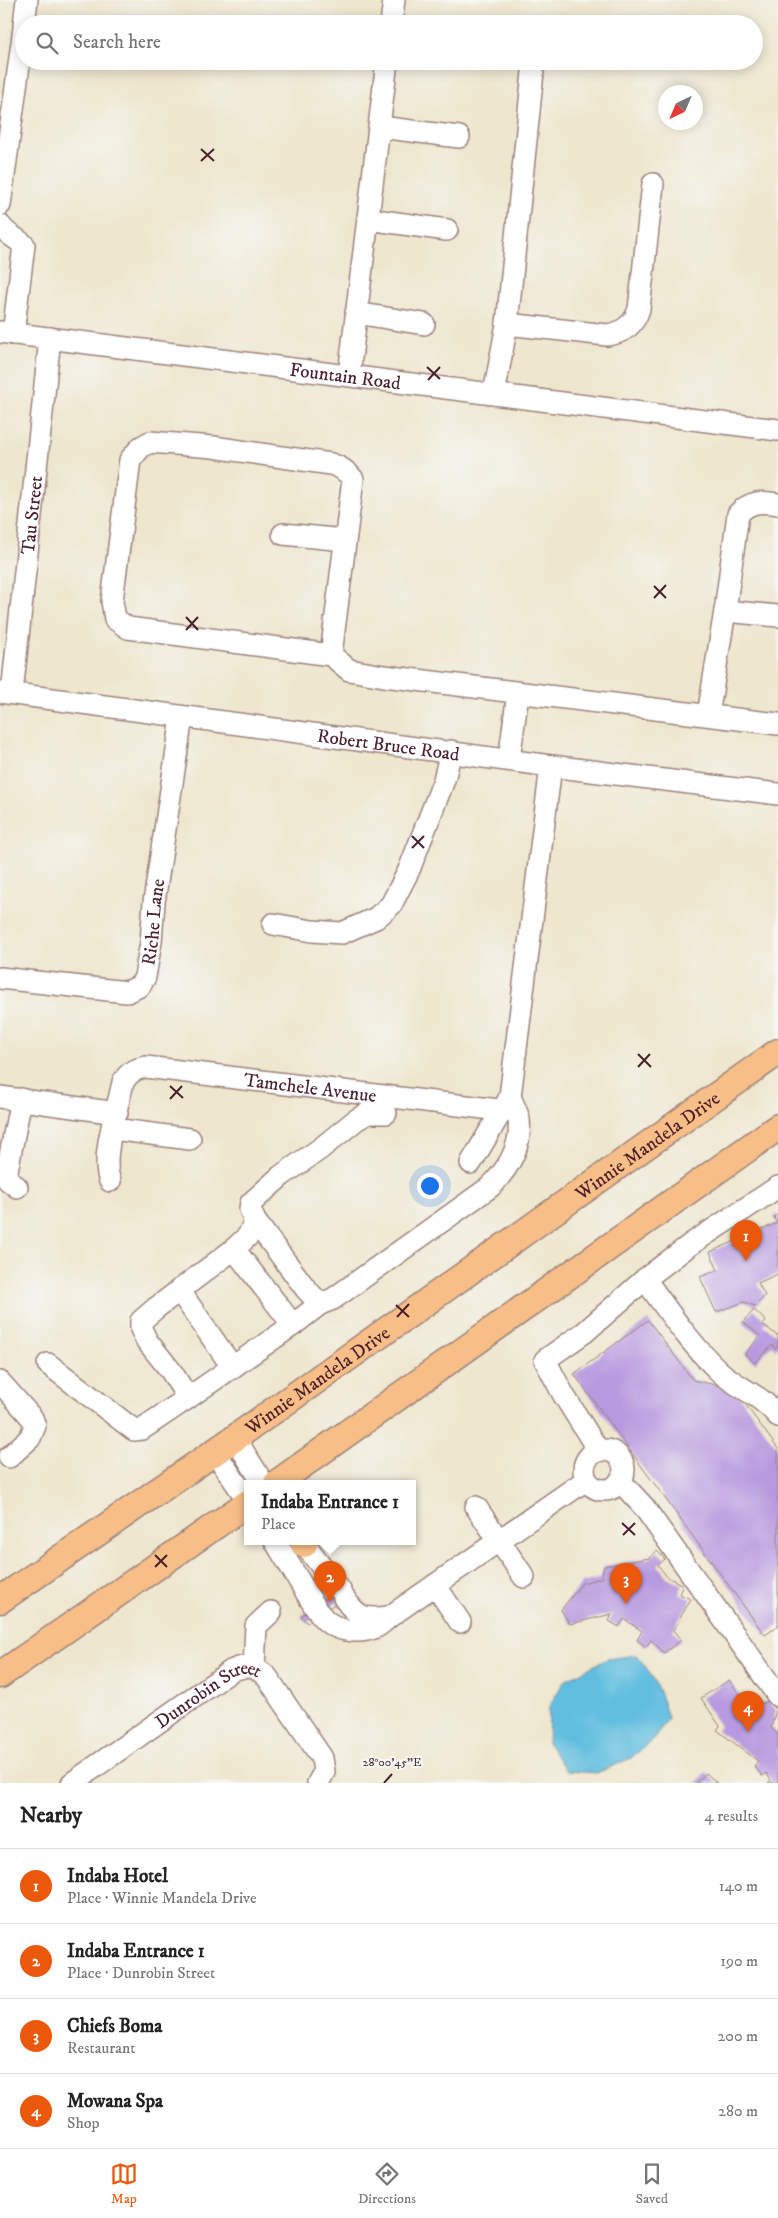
<!DOCTYPE html>
<html lang="en">
<head>
<meta charset="utf-8">
<style>
	:root { --surface:#fff; --page:#f2f2f2; --text:#222; --muted:#767676; --line:#e0e0e0; --accent:#ea580c }
	body { margin:0; font-family:"IM FELL DW Pica",serif; background:var(--page); color:var(--text) }
	.compass { position:absolute; left:658px; top:85px; width:45px; height:45px; border-radius:50%; background:var(--surface); box-shadow:0 2px 12px #0003; rotate:224deg }
	.you { position:absolute; left:429px; top:1185px; width:18px; height:18px; margin:-12px; border:4px solid #fff; border-radius:50%; background:#1a73e8; box-shadow:0 0 0 8px #1a73e833 }
	.badge { display:grid; place-items:center; width:32px; height:32px; border-radius:50%; background:var(--accent); color:#fff; font-size:16px; font-weight:700 }
	.pin { position:absolute; translate:-50% -41px; filter:drop-shadow(0 1px 2px #0008) }
	.pin::after { content:''; position:absolute; top:26px; width:18px; height:15px; background:inherit; clip-path:polygon(0 0,100% 0,50% 100%) }
	.popup { position:absolute; left:244px; top:1480px; width:172px; height:65px; box-sizing:border-box; display:grid; place-content:center; border-radius:0px; background:var(--surface); filter:drop-shadow(0 1px 4px #0005); font-size:16px; white-space:nowrap; color:var(--muted) }
	.popup b { font-size:19px; color:var(--text) }
	.popup::after { content:''; position:absolute; left:50%; top:100%; margin-left:-10px; border:10px solid transparent; border-top-color:var(--surface) }
	.list { margin:0; padding:0; list-style:none }
	h2 { display:flex; justify-content:space-between; align-items:center; height:65px; margin:0; padding:0 20px; font-size:21px }
	h2 small { font-size:16px; font-weight:400; color:var(--muted) }
	.list li { display:grid; grid-template-columns:32px 1fr auto; gap:15px; align-items:center; box-sizing:border-box; height:75px; padding:0 20px; border-top:1px solid var(--line) }
	.list b { display:block; font-size:19px; white-space:nowrap }
	.list p { margin:0; font-size:16px; white-space:nowrap; color:var(--muted) }
	.list em { font-size:16px; font-style:normal; color:var(--muted) }
	.icon { flex:none; width:28px; height:28px; fill:none; stroke:currentColor; stroke-width:2; stroke-linecap:round; stroke-linejoin:round }
	.map { position:relative; flex:none; width:778px; height:1783px; overflow:hidden }
	.search { position:absolute; background:var(--surface); box-shadow:0 2px 12px #0003; left:15px; right:15px; top:15px; height:55px; display:flex; align-items:center; gap:12px; box-sizing:border-box; padding:0 18px; border-radius:28px; color:var(--muted); font-size:19px }
	.sheet { height:365px; background:var(--surface) }
	nav { display:flex; justify-content:space-around; align-items:center; box-sizing:border-box; height:70px; border-top:1px solid var(--line); background:var(--surface); font-size:14px; color:var(--muted) }
	nav a { display:grid; justify-items:center; gap:2px }
	nav .on { color:var(--accent) }
	.map>svg:first-child { display:block }
</style>
</head>
<body>
<div class="map">
<svg width="778" height="1783" viewBox="0 0 778 1783">
	<rect width="100%" height="100%" fill="#f6f6f2"/>
	<filter id="ink" filterUnits="userSpaceOnUse"><feTurbulence type="fractalNoise" baseFrequency=".02" numOctaves="2"/><feDisplacementMap in="SourceGraphic" scale="10" xChannelSelector="R" yChannelSelector="G"/><feConvolveMatrix kernelMatrix="1 2 1 2 8 2 1 2 1" color-interpolation-filters="sRGB"/></filter>
	<filter id="wash" filterUnits="userSpaceOnUse"><feTurbulence type="fractalNoise" baseFrequency=".0096" numOctaves="4" result="noise"/><feDisplacementMap in="SourceGraphic" scale="20" xChannelSelector="R" yChannelSelector="G"/><feGaussianBlur stdDeviation="1.12" result="paint"/><feColorMatrix in="noise" values="0 0 0 0 0 0 0 0 0 0 0 0 0 0 0 0 0 1.4 0 .05"/><feComposite in="paint" operator="in"/></filter>
	<g filter="url(#wash)">
		<rect width="100%" height="100%" fill="#eee6cd"/>
		<!-- water -->
		<path fill="#60bedf" stroke="#556e85" d="M636 1655C653 1673 661 1695 668 1718L655 1738 631 1758 597 1773 566 1771 548 1743 549 1707 565 1680 607 1659Z"/>
		<g id="blocks">
			<!-- building -->
			<path fill="#b799df" d="M778 1214V1274L758 1283 765 1296 755 1306 744 1302 716 1312 700 1277 718 1270 710 1252 777 1223 774 1217Z
				M754 1310 766 1321 763 1325 777 1335 778 1334V1346L776 1349 772 1345 755 1363 745 1354 760 1336 743 1322Z
				M648 1320 693 1380 734 1389 778 1449V1626L765 1635 574 1374Z
				M657 1551 665 1559 658 1565 667 1577 683 1585 679 1594 691 1599 673 1630 681 1640 664 1653 651 1640 646 1647 637 1640 642 1631 624 1619 619 1627 609 1621 612 1614 570 1624 561 1610 582 1583 601 1578 604 1566 649 1558Z
				M347 1585 352 1592 307 1623 301 1616Z
				M729 1680 750 1708 768 1701 776 1710 771 1728 778 1734V1783H768L771 1780 766 1773 762 1776 754 1766 758 1761 717 1730 720 1726 701 1698Z
				M706 1773 717 1783H696Z"/>
		</g>
	</g>
	<g filter="url(#ink)">
		<use href="#blocks" fill-opacity="0" stroke="#9c827c" stroke-width="1"/>
		<g fill="none" stroke-linecap="round" stroke-linejoin="round">
			<defs>
				<g id="minor">
					<path d="M24 24 27 0"/>
					<path d="M391 24 394 0"/>
					<path d="M380 127 459 137"/>
					<path d="M0 205 24 28"/>
					<path d="M368 219 447 230"/>
					<path d="M0 225C5 233 16 238 24 245L13 334"/>
					<path d="M356 313 424 324"/>
					<path d="M507 324 607 335C623 333 634 325 639 309L653 184"/>
					<path id="s1" d="M0 332 778 430"/>
					<path d="M349 375 387 61"/>
					<path d="M494 394 507 324 533 72"/>
					<path d="M283 534 345 540"/>
					<path d="M725 611 778 616"/>
					<path d="M331 655 353 479C347 471 341 467 331 464L213 447 150 442 141 447 130 460 112 601 115 619 128 628 331 655 349 670 384 676 778 724"/>
					<path id="s2" d="M0 692 551 766 778 794"/>
					<path id="s3" d="M12 693 50 338"/>
					<path d="M708 715 725 611 738 514C750 501 762 501 778 504"/>
					<path d="M509 760 518 693"/>
					<path d="M273 924 312 931 342 933 376 918 391 905 409 870 444 780 451 751"/>
					<path id="s4" d="M0 978 127 992 140 986 145 977 151 942 154 902 182 717"/>
					<path d="M0 1097 117 1113"/>
					<path d="M386 1113H368L356 1120 320 1149 281 1176 251 1203 250 1209 255 1221 306 1289 320 1304 333 1299 490 1187C508 1169 522 1146 519 1120 518 1113 513 1104 510 1097"/>
					<path d="M113 1129 190 1139"/>
					<path d="M471 1163 510 1097 551 766"/>
					<path id="s5" d="M110 1181C100 1157 118 1108 123 1082 129 1072 135 1069 146 1067L516 1112"/>
					<path d="M17 1187 8 1180 6 1176 21 1099"/>
					<path d="M255 1221 248 1236 234 1249 293 1325 320 1304"/>
					<path d="M234 1249 156 1308 141 1321V1329L147 1341 171 1371 188 1398 293 1325"/>
					<path d="M645 1279C668 1311 691 1345 720 1372 739 1389 761 1395 778 1416"/>
					<path d="M179 1290 233 1368"/>
					<path d="M48 1364 134 1430 142 1429 188 1398"/>
					<path d="M0 1382 32 1418 35 1426 30 1438 9 1457"/>
					<path d="M235 1438 263 1483"/>
					<circle cx="604" cy="1470" r="20"/>
					<path d="M598 1450 563 1394 545 1360 585 1332 645 1279 691 1244 778 1187"/>
					<path d="M215 1452 248 1501"/>
					<path d="M620 1481 644 1507 778 1696"/>
					<path d="M476 1507 524 1577"/>
					<path d="M275 1541 315 1607"/>
					<path d="M302 1541 340 1590"/>
					<path d="M435 1585 460 1622"/>
					<path d="M344 1598C358 1618 365 1620 389 1617"/>
					<path d="M320 1614C331 1631 359 1635 376 1627 381 1625 385 1620 389 1617L586 1480"/>
					<path d="M254 1668 256 1626 271 1612"/>
					<path id="s6" d="M72 1783 231 1671C245 1664 256 1666 267 1677L322 1758 324 1772 318 1783"/>
				</g>
				<g id="major">
					<path d="M277 1483 778 1127"/>
					<path d="M304 1541V1544"/>
					<path id="s7" d="M0 1600 235 1438 778 1052"/>
					<path d="M0 1675 248 1503"/>
				</g>
			</defs>
			<!-- minor casing -->
			<use href="#minor" stroke="#9c827c" stroke-width="24"/>
			<!-- major casing -->
			<use href="#major" stroke="#9c827c" stroke-width="29"/>
			<!-- minor -->
			<use href="#minor" stroke="#fff" stroke-width="21"/>
			<!-- major -->
			<use href="#major" stroke="#f7be87" stroke-width="26"/>
		</g>
	</g>
	<!-- ticks -->
	<path fill="none" stroke="#4a1f2b" stroke-width="2" d="M201 149 214 161M201 161 214 149M427 367 440 379M428 380 440 367M654 586 666 598M654 598 666 585M186 617 198 630M186 630 198 617M412 836 424 848M412 848 424 836M638 1054 651 1067M638 1067 650 1054M170 1086 183 1098M170 1099 182 1086M396 1305 409 1317M397 1317 409 1304M622 1523 635 1535M623 1535 635 1523M155 1555 167 1567M155 1567 167 1555M384 1783 392 1774"/>
	<g text-anchor="middle" stroke-width="4.5" stroke-linejoin="round" paint-order="stroke">
		<!-- street labels -->
		<g font-size="19" fill="#4a1f2b" stroke="#f6f6f2">
			<text dy="7" stroke="none"><textPath href="#s1" startOffset="348">Fountain Road</textPath></text>
			<text dy="7" stroke="none"><textPath href="#s3" startOffset="179">Tau Street</textPath></text>
			<text dy="7" stroke="none"><textPath href="#s2" startOffset="392">Robert Bruce Road</textPath></text>
			<text dy="7" stroke="none"><textPath href="#s4" startOffset="208">Riche Lane</textPath></text>
			<text dy="7" stroke="none"><textPath href="#s5" startOffset="295">Tamchele Avenue</textPath></text>
			<text dy="7" stroke="none"><textPath href="#s7" startOffset="791">Winnie Mandela Drive</textPath></text>
			<text dy="7" stroke="none"><textPath href="#s7" startOffset="386">Winnie Mandela Drive</textPath></text>
			<text dy="7" stroke="none"><textPath href="#s6" startOffset="165">Dunrobin Street</textPath></text>
		</g>
	</g>
	<g font-size="12" text-anchor="middle" fill="#4a1f2b" stroke="#f6f6f2" stroke-width="4.5" stroke-linejoin="round" paint-order="stroke">
		<text x="392" y="1766">28°00'45"E</text>
	</g>
</svg>
<svg class="compass" viewBox="-18 -18 36 36"><path d="M0-13l5 13h-10z" fill="#e53935"/><path d="M0 13l5-13h-10z" fill="#767676"/></svg>
<div class="you"></div>
<div class="pin badge" style="left:746px;top:1261px">1</div>
<div class="pin badge" style="left:330px;top:1602px">2</div>
<div class="popup"><b>Indaba Entrance 1</b>Place</div>
<div class="pin badge" style="left:626px;top:1604px">3</div>
<div class="pin badge" style="left:748px;top:1732px">4</div>
<div class="search"><svg class="icon" aria-label="search" viewBox="0 0 24 24"><circle cx="10" cy="10" r="6"/><path d="M15 15l6 6"/></svg>Search here</div>
</div>
<section class="sheet">
<h2>Nearby<small>4 results</small></h2>
<ul class="list">
<li><span class="badge">1</span><div><b>Indaba Hotel</b><p>Place · Winnie Mandela Drive</p></div><em>140 m</em></li>
<li><span class="badge">2</span><div><b>Indaba Entrance 1</b><p>Place · Dunrobin Street</p></div><em>190 m</em></li>
<li><span class="badge">3</span><div><b>Chiefs Boma</b><p>Restaurant</p></div><em>200 m</em></li>
<li><span class="badge">4</span><div><b>Mowana Spa</b><p>Shop</p></div><em>280 m</em></li>
</ul>
</section>
<nav>
<a class="on"><svg class="icon" aria-label="map" viewBox="0 0 24 24"><path d="M3 6l6-2 6 2 6-2v14l-6 2-6-2-6 2zM9 4v14M15 6v14"/></svg>Map</a>
<a><svg class="icon" aria-label="directions" viewBox="0 0 24 24"><path d="M12 3l9 9-9 9-9-9zM9 14v-3h6M13 9l2 2-2 2"/></svg>Directions</a>
<a><svg class="icon" aria-label="saved" viewBox="0 0 24 24"><path d="M7 4h10v16l-5-4-5 4z"/></svg>Saved</a>
</nav>
</body>
</html>
